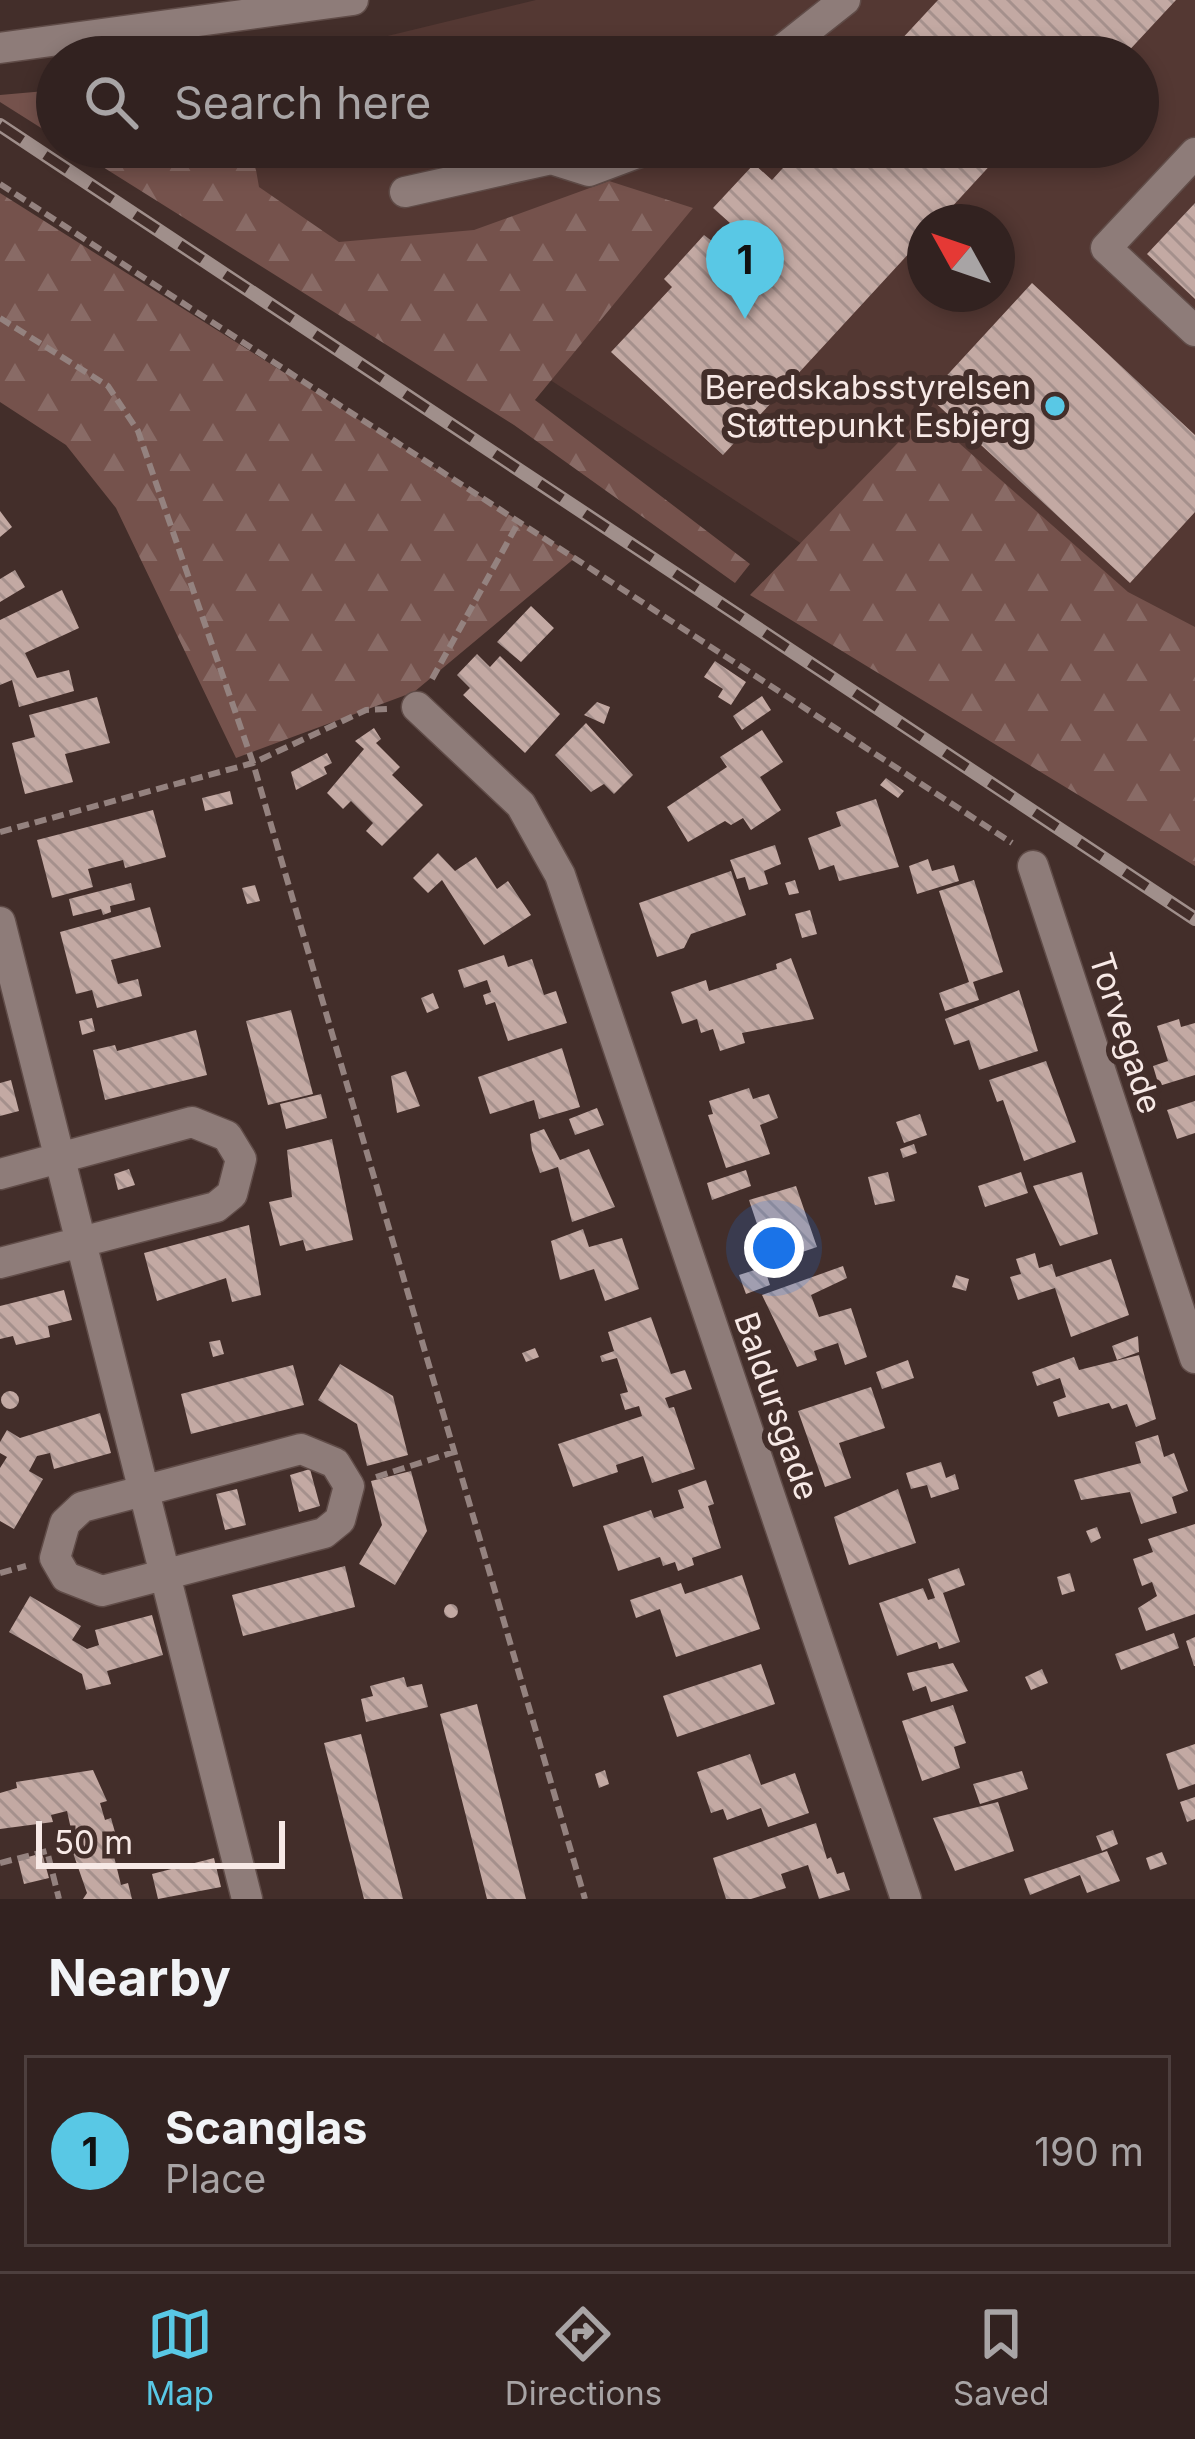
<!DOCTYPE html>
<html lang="en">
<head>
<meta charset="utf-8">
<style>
	:root { --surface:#322220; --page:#3d2f2d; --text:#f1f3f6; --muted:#a8a4a5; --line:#4d3f3e; --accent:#59c8e5 }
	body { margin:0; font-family:Inter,sans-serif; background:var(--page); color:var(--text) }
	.compass { position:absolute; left:907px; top:204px; width:108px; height:108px; border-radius:50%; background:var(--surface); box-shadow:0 6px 18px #0003; rotate:310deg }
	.scale { position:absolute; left:36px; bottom:30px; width:249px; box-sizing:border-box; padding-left:12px; border:6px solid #f7e9e6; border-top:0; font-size:33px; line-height:42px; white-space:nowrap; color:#f7e9e6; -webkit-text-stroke:9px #432e2a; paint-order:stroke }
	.you { position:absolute; left:774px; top:1248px; width:42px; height:42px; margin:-30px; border:9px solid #fff; border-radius:50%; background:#1a73e8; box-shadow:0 0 0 18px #1a73e833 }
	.badge { display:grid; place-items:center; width:78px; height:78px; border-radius:50%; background:var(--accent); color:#111; font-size:39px; font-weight:700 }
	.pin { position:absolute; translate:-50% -99px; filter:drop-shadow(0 3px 6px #0008) }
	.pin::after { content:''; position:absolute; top:63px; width:42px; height:36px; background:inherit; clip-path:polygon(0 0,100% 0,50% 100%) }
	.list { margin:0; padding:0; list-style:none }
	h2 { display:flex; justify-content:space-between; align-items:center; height:156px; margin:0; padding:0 48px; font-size:51px }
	h2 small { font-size:39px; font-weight:400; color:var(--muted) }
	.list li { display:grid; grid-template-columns:78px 1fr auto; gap:36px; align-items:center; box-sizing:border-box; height:192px; margin:0 24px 24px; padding:0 24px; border:3px solid var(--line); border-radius:0px }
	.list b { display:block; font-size:45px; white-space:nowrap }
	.list p { margin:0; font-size:39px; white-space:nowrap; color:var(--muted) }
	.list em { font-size:39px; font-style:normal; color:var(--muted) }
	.icon { flex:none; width:66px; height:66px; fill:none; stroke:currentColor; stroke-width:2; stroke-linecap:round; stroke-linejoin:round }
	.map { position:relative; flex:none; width:1195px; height:1899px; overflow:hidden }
	.search { position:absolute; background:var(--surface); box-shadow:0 6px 18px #0003; left:36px; right:36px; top:36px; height:132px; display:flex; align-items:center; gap:30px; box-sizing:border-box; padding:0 42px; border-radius:66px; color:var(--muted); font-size:45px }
	.sheet { height:372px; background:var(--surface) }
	nav { display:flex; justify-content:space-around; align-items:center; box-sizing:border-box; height:168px; border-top:3px solid var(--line); background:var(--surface); font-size:33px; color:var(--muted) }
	nav a { display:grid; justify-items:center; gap:6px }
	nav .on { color:var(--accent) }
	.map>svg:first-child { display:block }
</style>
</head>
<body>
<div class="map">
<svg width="1195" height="1899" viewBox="0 0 1195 1899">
	<defs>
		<pattern id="forest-firs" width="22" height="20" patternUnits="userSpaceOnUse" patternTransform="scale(3)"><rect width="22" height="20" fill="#75524c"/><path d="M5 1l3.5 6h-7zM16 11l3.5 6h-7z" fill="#896b66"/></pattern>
		<pattern id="building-back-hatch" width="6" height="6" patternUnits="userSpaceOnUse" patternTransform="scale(3)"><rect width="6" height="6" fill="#c3a9a3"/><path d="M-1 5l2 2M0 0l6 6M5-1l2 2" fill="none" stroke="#a5908c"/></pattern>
	</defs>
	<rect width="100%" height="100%" fill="#432e2a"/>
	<!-- built -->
	<path fill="#543833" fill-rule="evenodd" d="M536 0H1195V800L257 189 250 147H1138V57H301ZM925 222H997V294H925Z"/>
	<!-- forest -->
	<path fill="url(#forest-firs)" d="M57 90V138L0 102V95Z
		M71 147H252L259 187 339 242 474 230 609 181 693 208 535 400 750 564 735 583 514 425Z
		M0 193 576 557 414 692 236 758 116 508 66 445 0 402Z
		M926 414 1128 592 1195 627V866L750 595Z"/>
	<!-- building -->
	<path fill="url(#building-back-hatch)" d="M938 0H1176L1123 57H885Z
		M567 38 588 57H549Z
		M802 147H1007L938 222H925V236L723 455 611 352 672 287 664 279 704 235 713 242 730 223 713 208 754 164 772 180Z
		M1195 203V299L1147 254Z
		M1032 283 1195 435V512L1130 583 928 396Z
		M0 511 12 527 0 537Z
		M15 570 25 587 0 602V579Z
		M62 590 79 628 25 653 37 678 69 670 74 691 19 707 12 680 0 685V620Z
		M531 606 554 628 521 662 497 642Z
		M477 654 490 667 500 656 560 714 525 753 463 695 470 688 457 675Z
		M715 661 746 682 731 705 718 697 723 689 704 677Z
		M762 696 771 710 742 730 733 716Z
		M97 697 110 743 65 754 73 782 25 794 12 743 35 737 29 715Z
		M597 702 610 707 604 724 584 715Z
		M586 723 633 775 614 794 604 784 591 792 555 755Z
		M374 728 381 739 376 743 400 767 392 775 423 805 382 846 366 831 373 823 351 801 343 809 327 793 364 749 355 741Z
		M762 730 783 762 760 777 781 810 751 830 743 818 731 825 725 821 688 842 667 807 727 767 720 757Z
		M327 753 332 763 324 767 327 774 296 790 291 772Z
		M886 778 904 791 898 798 880 785Z
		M230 791 233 804 205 811 202 798Z
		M876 799 899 867 839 881 834 865 819 870 808 838 841 826 836 812Z
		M153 810 166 857 125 868 123 860 88 869 93 887 52 898 37 840Z
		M775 845 781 864 764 871 768 884 749 890 745 877 737 879 730 860Z
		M438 853 455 871 476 857 497 889 508 881 531 915 484 945 442 880 428 893 413 878Z
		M928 859 932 871 954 865 959 881 917 894 909 866Z
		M731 871 746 915 691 934 684 948 657 957 639 903Z
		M795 880 799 893 789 895 785 883Z
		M974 880 1003 972 973 982 979 1000 945 1011 939 993 969 982 939 891Z
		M131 883 135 900 110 906 111 912 103 915 101 909 73 916 69 899Z
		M255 885 260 901 247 904 242 888Z
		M150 907 161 947 111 960 118 984 138 979 142 996 97 1008 92 990 76 994 60 932Z
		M810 910 817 934 802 938 795 914Z
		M504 955 508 967 532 959 544 995 556 991 567 1023 508 1041 495 1002 486 1005 483 995 491 992 487 980 464 988 458 970Z
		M791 958 814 1019 742 1033 745 1043 720 1051 713 1029 701 1033 697 1019 682 1024 671 992 706 980 709 991 777 969 776 964Z
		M1019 990 1038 1051 979 1070 969 1040 954 1045 945 1019Z
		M433 993 439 1008 427 1013 421 998Z
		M291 1010 313 1094 268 1105 246 1021Z
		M92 1018 95 1031 82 1035 79 1021Z
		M1179 1019 1181 1027 1195 1023V1075L1159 1086 1153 1066 1168 1061 1157 1026Z
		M196 1030 207 1075 105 1100 93 1050 115 1045 117 1051Z
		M562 1048 580 1107 539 1119 534 1100 490 1114 478 1077Z
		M1046 1061 1076 1142 1024 1161 1003 1100 997 1102 989 1080Z
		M406 1071 420 1106 397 1113 391 1076Z
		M11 1080 19 1111 0 1116V1083Z
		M749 1088 753 1099 769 1094 778 1118 760 1125 770 1154 726 1168 708 1115 713 1114 709 1101Z
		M321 1094 327 1118 286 1129 280 1104Z
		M1195 1101V1133L1177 1139 1167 1110Z
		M597 1108 604 1125 575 1135 569 1119Z
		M920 1114 927 1135 904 1143 896 1122Z
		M544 1129 560 1160 589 1149 615 1207 572 1222 558 1167 540 1173 532 1150 530 1134Z
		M332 1139 353 1240 306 1251 303 1240 280 1246 269 1202 292 1197 287 1150Z
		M914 1144 917 1153 903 1158 900 1149Z
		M129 1169 135 1185 118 1190 114 1174Z
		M746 1170 751 1186 712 1200 707 1183Z
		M888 1172 895 1201 875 1205 868 1177Z
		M1021 1172 1028 1193 985 1207 978 1186Z
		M1082 1172 1098 1234 1060 1246 1033 1186Z
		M796 1186 817 1247 770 1263 749 1200Z
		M249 1225 261 1295 232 1302 226 1278 157 1301 144 1253Z
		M583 1229 589 1247 622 1238 639 1289 605 1301 594 1269 560 1280 551 1241Z
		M1035 1253 1039 1268 1052 1264 1056 1277 1111 1259 1129 1315 1071 1337 1055 1288 1018 1300 1010 1277 1021 1274 1016 1259Z
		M843 1266 847 1278 811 1295 819 1317 851 1308 867 1357 845 1365 838 1343 814 1351 817 1360 797 1367 762 1295Z
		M764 1267 770 1285 746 1294 739 1275Z
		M956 1275 969 1279 966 1291 952 1287Z
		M64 1290 72 1320 48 1326 50 1337 16 1345 13 1336 0 1339V1306Z
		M651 1317 671 1374 685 1370 692 1389 665 1398 669 1408 674 1407 695 1469 652 1483 643 1456 616 1465 618 1472 573 1487 558 1444 642 1416 639 1406 625 1410 620 1394 628 1392 617 1358 602 1362 600 1356 614 1351 608 1332Z
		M1138 1336 1139 1352 1117 1360 1112 1346Z
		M220 1340 224 1354 213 1357 209 1342Z
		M535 1348 539 1357 526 1362 522 1353Z
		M1139 1355 1156 1419 1136 1427 1127 1404 1112 1409 1109 1403 1058 1417 1053 1402 1066 1397 1060 1378 1037 1386 1032 1372 1074 1357 1079 1370Z
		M908 1360 914 1378 882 1389 876 1372Z
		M340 1364 393 1396 408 1455 367 1466 357 1424 318 1400Z
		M293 1365 304 1405 191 1434 181 1394Z
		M871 1387 885 1428 839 1443 851 1478 825 1487 798 1411Z
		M1 1400a9 9 0 1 1 18 0a9 9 0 1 1-18 0Z
		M100 1413 111 1453 54 1469 50 1453 37 1456 29 1471 43 1479 14 1529 0 1521V1468L7 1457 0 1453V1442L7 1430 20 1438Z
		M1158 1435 1164 1457 1174 1453 1188 1491 1172 1497 1177 1513 1141 1524 1130 1492 1081 1500 1074 1480 1141 1463 1135 1442Z
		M941 1462 946 1478 955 1474 959 1489 931 1498 927 1485 911 1489 906 1473Z
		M310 1469 320 1506 299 1512 290 1475Z
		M411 1471 427 1531 395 1585 359 1564 382 1525 371 1481Z
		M706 1480 714 1504 708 1506 721 1548 692 1558 694 1565 678 1571 675 1562 663 1566 660 1557 618 1571 603 1526 651 1510 654 1518 684 1508 678 1490Z
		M237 1489 246 1525 225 1530 216 1494Z
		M898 1489 916 1543 849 1565 834 1517Z
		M1195 1524V1614L1146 1631 1138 1608 1157 1596 1152 1582 1142 1586 1133 1559 1153 1552 1148 1539Z
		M1097 1527 1101 1538 1091 1543 1086 1531Z
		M345 1566 355 1607 243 1636 232 1595Z
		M959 1568 965 1585 943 1593 960 1642 939 1649 937 1642 897 1656 879 1603 923 1588 928 1600 935 1598 928 1579Z
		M1070 1573 1075 1591 1062 1595 1057 1577Z
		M742 1575 760 1629 676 1657 660 1609 636 1618 630 1600 681 1583 685 1594Z
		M30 1596 81 1626 72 1640 87 1649 99 1645 95 1630 152 1615 163 1655 107 1671 111 1684 86 1690 82 1674 9 1632Z
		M444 1611a7 7 0 1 1 14 0a7 7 0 1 1-14 0Z
		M1174 1633 1179 1648 1121 1670 1115 1654Z
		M1195 1637V1666H1194L1186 1641Z
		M953 1663 968 1691 931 1702 926 1686 913 1691 907 1673Z
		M761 1664 775 1704 677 1737 663 1696Z
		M1042 1669 1048 1683 1031 1690 1025 1677Z
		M404 1677 407 1687 422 1684 428 1707 366 1722 361 1699 373 1696 370 1686Z
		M477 1704 526 1899H487L440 1714Z
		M953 1705 966 1743 954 1747 960 1768 922 1781 902 1721Z
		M361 1734 403 1899H364L324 1743Z
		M1195 1744V1784L1178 1790 1166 1754Z
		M750 1754 761 1785 795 1773 809 1813 768 1827 761 1808 727 1820 723 1809 711 1813 697 1772Z
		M93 1770 107 1801 100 1803 105 1820 111 1818 118 1843 111 1844 121 1885 128 1883 132 1899H83L87 1893 65 1830 71 1829 67 1811 51 1815 53 1822 0 1829V1793L17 1788 16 1782Z
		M605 1770 609 1784 599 1788 595 1774Z
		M1022 1771 1028 1789 980 1804 973 1784Z
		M1195 1797V1819L1187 1822 1180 1802Z
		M998 1802 1014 1851 955 1871 933 1818Z
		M816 1823 827 1859 831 1857 837 1874 844 1872 850 1890 819 1899 808 1865 781 1874 786 1888 751 1899H726L713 1858Z
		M1113 1830 1118 1844 1102 1851 1096 1836Z
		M1107 1851 1120 1881 1087 1893 1080 1875 1030 1895 1024 1879Z
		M1162 1852 1167 1864 1150 1870 1146 1858Z
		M42 1853 49 1878 24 1884 18 1860Z
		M214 1858 221 1887 158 1899 152 1874Z"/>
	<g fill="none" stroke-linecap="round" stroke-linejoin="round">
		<defs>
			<path id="minor" d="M0 48 353 0
				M773 57 845 0
				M1195 153 1106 248 1195 331
				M405 192 551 159 589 171 653 147
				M417 707 521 805 560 875 906 1899
				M1033 866 1195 1358
				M0 922 247 1899
				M0 1174 192 1122 227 1136 241 1159 232 1194 216 1207 0 1263
				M301 1449 335 1463 349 1486 340 1520 324 1533 102 1591 66 1577 55 1558 65 1523 82 1507Z"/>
		</defs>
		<!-- minor casing -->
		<use href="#minor" stroke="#604c48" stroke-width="33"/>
		<!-- path -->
		<path stroke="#94827f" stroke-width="6" stroke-dasharray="12 6" stroke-linecap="butt" d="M0 184 1012 843
			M0 318 108 386 138 431 253 763 585 1899
			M432 679 517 525
			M0 832 253 763 366 710 387 709
			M376 1477 454 1452
			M0 1573 26 1566
			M0 1863 47 1851 59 1899"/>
		<!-- minor -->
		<use href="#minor" stroke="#8e7c79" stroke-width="30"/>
		<defs>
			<path id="rail" d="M0 125 1195 919"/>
		</defs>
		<!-- rail casing -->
		<use href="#rail" stroke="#a08f8b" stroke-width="14"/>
		<!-- rail -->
		<use href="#rail" stroke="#432e2a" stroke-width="9" stroke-dasharray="27" stroke-linecap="butt"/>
	</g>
	<!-- markers -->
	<circle fill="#59c8e5" stroke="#432e2a" stroke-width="4.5" cx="1055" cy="406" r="12"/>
	<g text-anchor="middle" stroke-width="12" stroke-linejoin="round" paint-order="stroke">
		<!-- poi labels -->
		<g font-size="33" fill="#f7e9e6" stroke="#432e2a" text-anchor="end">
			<text x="1031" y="399">Beredskabsstyrelsen<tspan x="1031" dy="38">Støttepunkt Esbjerg</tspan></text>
		</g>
		<!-- street labels -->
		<g font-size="33" fill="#f7e9e6" stroke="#432e2a">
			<text transform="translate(1126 1033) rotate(72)" y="12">Torvegade</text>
			<text transform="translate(777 1406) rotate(71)" y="12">Baldursgade</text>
		</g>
	</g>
</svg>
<svg class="compass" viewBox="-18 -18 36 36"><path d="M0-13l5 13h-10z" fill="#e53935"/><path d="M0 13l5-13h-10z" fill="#a8a4a5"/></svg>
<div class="scale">50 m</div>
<div class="you"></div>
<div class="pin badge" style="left:745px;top:319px">1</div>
<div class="search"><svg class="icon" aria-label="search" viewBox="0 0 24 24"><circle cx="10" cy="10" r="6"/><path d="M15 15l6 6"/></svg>Search here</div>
</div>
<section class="sheet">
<h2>Nearby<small></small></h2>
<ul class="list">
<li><span class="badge">1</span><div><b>Scanglas</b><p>Place</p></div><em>190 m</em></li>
</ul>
</section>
<nav>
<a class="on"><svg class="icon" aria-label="map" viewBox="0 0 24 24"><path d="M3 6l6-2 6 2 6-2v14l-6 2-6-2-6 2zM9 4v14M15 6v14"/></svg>Map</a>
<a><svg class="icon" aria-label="directions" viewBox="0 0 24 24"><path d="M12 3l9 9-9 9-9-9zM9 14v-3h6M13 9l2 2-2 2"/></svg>Directions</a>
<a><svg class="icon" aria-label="saved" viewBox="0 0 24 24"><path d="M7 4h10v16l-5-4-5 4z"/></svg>Saved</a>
</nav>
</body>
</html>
